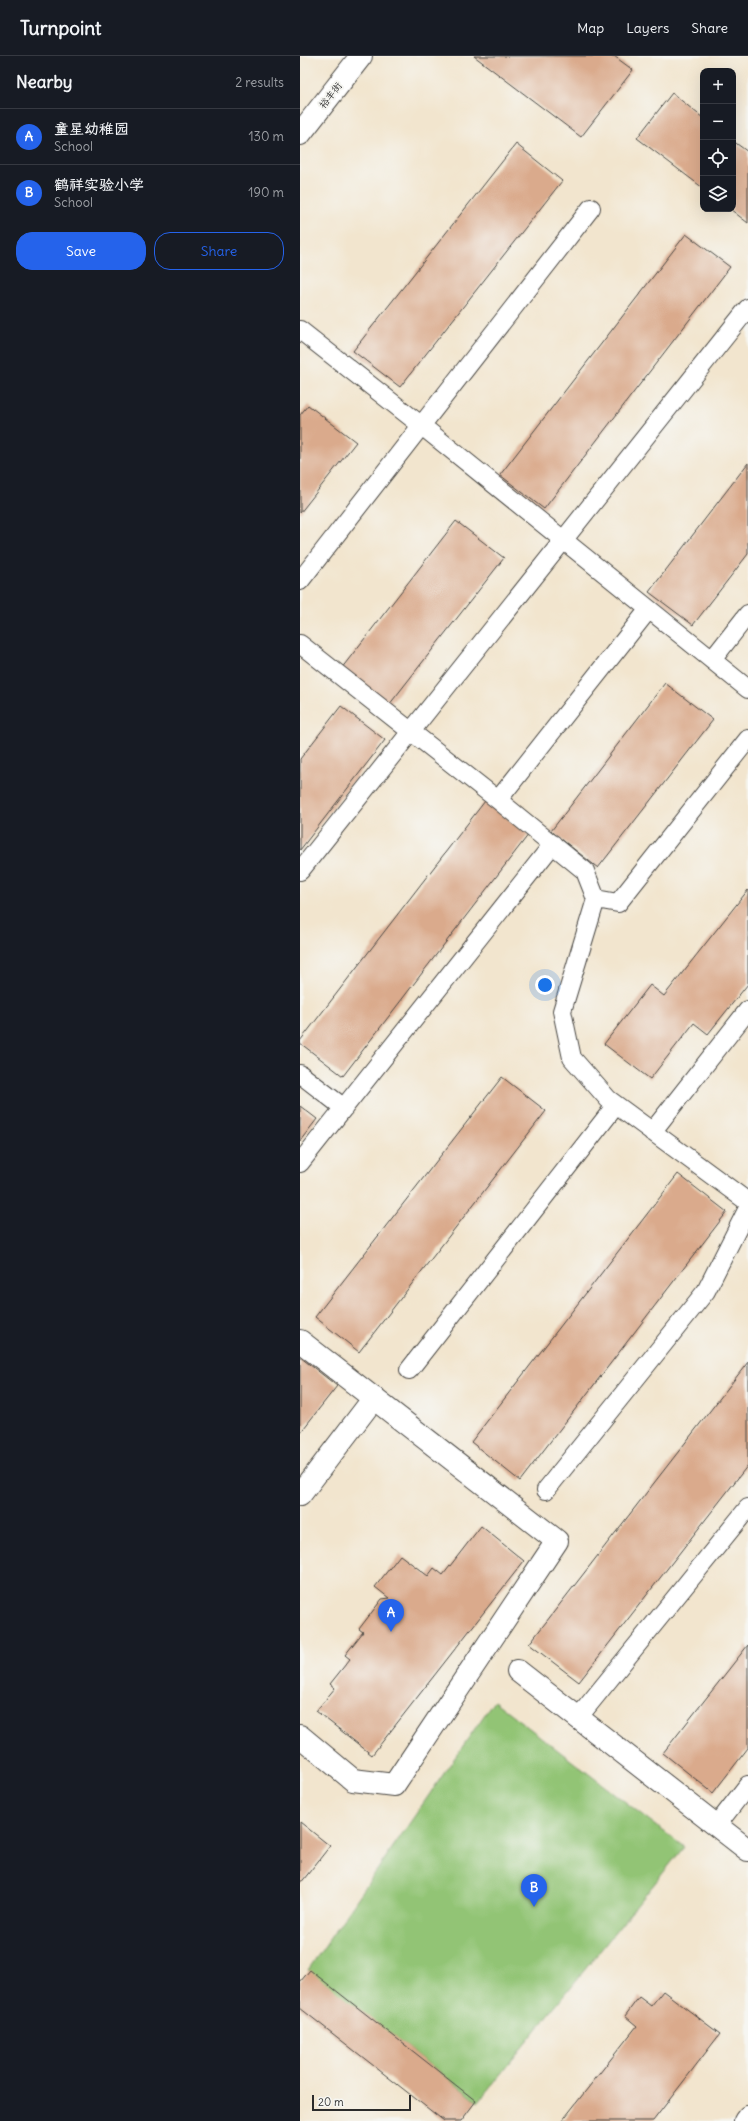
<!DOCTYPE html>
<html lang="en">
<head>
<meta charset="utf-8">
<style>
	:root { --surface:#171b24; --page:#20242c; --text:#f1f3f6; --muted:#9ea1a6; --line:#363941; --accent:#2563eb }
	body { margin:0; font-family:Delius,"LXGW WenKai TC",sans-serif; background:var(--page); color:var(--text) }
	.controls { position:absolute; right:12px; top:12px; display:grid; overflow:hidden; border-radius:8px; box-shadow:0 4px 16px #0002 }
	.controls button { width:36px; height:36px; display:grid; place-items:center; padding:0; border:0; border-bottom:1px solid var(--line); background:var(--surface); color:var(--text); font:20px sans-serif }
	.scale { position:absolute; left:12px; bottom:10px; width:99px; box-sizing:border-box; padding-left:4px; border:2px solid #2b2b2b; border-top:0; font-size:11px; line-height:14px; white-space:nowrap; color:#2b2b2b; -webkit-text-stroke:3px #f6f6f2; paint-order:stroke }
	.you { position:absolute; left:245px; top:929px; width:14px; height:14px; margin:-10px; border:3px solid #fff; border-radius:50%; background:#1a73e8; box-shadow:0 0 0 6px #1a73e833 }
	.badge { display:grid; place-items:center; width:26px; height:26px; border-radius:50%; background:var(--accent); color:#fff; font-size:13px; font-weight:700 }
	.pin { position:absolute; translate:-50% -33px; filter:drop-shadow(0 1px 2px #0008) }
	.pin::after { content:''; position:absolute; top:21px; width:14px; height:12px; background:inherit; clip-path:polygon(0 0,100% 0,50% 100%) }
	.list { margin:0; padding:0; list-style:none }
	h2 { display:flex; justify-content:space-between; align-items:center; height:52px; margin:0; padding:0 16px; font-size:17px }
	h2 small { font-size:13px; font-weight:400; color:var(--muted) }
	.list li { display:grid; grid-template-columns:26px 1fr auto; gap:12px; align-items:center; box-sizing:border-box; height:56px; padding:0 16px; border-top:1px solid var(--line) }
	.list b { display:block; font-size:15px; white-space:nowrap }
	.list p { margin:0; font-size:13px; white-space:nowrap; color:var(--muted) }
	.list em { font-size:13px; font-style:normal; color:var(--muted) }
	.actions { display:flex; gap:8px; padding:12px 16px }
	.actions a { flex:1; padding:9px 0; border:1px solid var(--accent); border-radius:16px; text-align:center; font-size:14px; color:var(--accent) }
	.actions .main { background:var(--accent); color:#fff }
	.icon { flex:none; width:22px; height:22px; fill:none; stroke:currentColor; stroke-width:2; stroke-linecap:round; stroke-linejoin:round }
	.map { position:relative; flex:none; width:448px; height:2065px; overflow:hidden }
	header { display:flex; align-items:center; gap:24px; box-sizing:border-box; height:56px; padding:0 20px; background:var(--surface); border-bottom:1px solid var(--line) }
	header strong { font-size:19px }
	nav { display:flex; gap:22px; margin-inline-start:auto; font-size:14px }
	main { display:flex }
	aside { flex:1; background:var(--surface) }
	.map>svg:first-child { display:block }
</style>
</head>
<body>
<header>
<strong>Turnpoint</strong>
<nav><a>Map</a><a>Layers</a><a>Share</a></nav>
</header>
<main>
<aside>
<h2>Nearby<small>2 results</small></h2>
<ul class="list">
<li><span class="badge">A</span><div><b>童星幼稚园</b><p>School</p></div><em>130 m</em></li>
<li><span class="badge">B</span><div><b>鹤祥实验小学</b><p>School</p></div><em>190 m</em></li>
</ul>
<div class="actions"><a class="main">Save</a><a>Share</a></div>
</aside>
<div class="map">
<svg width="448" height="2065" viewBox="0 0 448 2065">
	<rect width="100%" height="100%" fill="#f6f6f2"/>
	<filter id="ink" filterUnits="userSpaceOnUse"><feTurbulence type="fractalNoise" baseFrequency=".025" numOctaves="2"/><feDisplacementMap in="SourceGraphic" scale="8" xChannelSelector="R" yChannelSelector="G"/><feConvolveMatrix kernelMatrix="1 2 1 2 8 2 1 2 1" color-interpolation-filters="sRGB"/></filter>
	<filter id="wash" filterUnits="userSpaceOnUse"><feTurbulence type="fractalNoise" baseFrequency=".012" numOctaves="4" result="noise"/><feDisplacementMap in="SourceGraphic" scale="16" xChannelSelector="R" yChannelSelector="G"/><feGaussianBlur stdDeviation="0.9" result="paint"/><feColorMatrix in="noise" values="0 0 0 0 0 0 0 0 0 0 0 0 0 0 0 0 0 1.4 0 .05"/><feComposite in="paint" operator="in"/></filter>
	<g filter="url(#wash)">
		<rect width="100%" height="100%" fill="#f2e5ce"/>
		<!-- green -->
		<path fill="#92c474" stroke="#5e7850" d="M194 1645 384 1791 178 2046 8 1914Z"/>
		<g id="blocks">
			<!-- building -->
			<path fill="#daaa8c" d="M174 0H314L333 14 281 81Z
				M372 37 403 62V132L337 82Z
				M433 85 448 96V167L430 153H433Z
				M216 88 262 125 100 331 53 295Z
				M386 178 430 211 244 453 200 419Z
				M8 349 56 386 0 457V359Z
				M448 407V498L393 569 349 536Z
				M156 465 204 502 89 649 41 613Z
				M365 627 413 664 298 812 251 775Z
				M41 650 85 684 0 794V703Z
				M185 745 229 778 43 1020 0 987V985Z
				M448 834V928L408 978 394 967 350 1023 304 988 350 929 364 940Z
				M202 1021 246 1055 59 1296 15 1261Z
				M0 1050 17 1063 0 1085Z
				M378 1118 427 1156 220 1425 171 1386Z
				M0 1301 37 1330 0 1377Z
				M448 1306V1409L279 1626 229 1588Z
				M181 1470 224 1505 72 1699 16 1655 35 1632 30 1628 50 1603 45 1599 63 1576 59 1573 82 1543 89 1542 75 1531 100 1499 128 1520 134 1512 143 1519Z
				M448 1589V1692L413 1737 363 1697Z
				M0 1766 30 1790 0 1828Z
				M10 1914 176 2045 161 2065H144L0 1952V1926Z
				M363 1935 420 1978 353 2065H262L337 1970 325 1960 339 1941 351 1950Z"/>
		</g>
	</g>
	<g filter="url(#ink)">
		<use href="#blocks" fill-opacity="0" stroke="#494743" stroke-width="1"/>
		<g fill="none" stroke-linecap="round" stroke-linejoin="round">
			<defs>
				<path id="service" d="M0 274 122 370 448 633
					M0 525 291 152
					M0 588 198 744 285 815 296 843 262 955 272 1002 308 1043 448 1146
					M412 604 448 558
					M198 744 349 553
					M0 815 448 252
					M296 843 318 847 448 683
					M0 1018 44 1052
					M352 1076 448 954
					M0 1107 253 788
					M109 1314 316 1049
					M246 1434 406 1235 448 1152
					M277 1663 448 1452
					M417 1769 448 1729"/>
				<path id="minor" d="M0 78 61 0
					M0 1285 257 1485 94 1729 53 1724 0 1680
					M0 1439 74 1342
					M218 1615 448 1794
					M445 2065 448 2061"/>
			</defs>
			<!-- service casing -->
			<use href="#service" stroke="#494743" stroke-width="20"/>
			<!-- minor casing -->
			<use href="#minor" stroke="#494743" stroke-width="24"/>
			<!-- service -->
			<use href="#service" stroke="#fff" stroke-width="18"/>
			<!-- minor -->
			<use href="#minor" stroke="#fff" stroke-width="22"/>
		</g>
	</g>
	<g text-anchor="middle" stroke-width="4" stroke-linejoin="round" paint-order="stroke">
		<!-- street labels -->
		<g font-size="10" fill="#2b2b2b" stroke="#f6f6f2">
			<text transform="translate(30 39) rotate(-52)" y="4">裕丰街</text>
		</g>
	</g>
</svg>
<div class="controls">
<button>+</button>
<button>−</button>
<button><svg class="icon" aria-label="locate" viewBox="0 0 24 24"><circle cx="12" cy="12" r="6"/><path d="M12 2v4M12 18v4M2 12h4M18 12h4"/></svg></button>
<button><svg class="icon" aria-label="layers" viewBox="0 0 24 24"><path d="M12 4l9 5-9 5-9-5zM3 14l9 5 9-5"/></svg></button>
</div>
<div class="scale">20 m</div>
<div class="you"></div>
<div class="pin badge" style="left:91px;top:1576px">A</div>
<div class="pin badge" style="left:234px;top:1851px">B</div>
</div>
</main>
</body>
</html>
